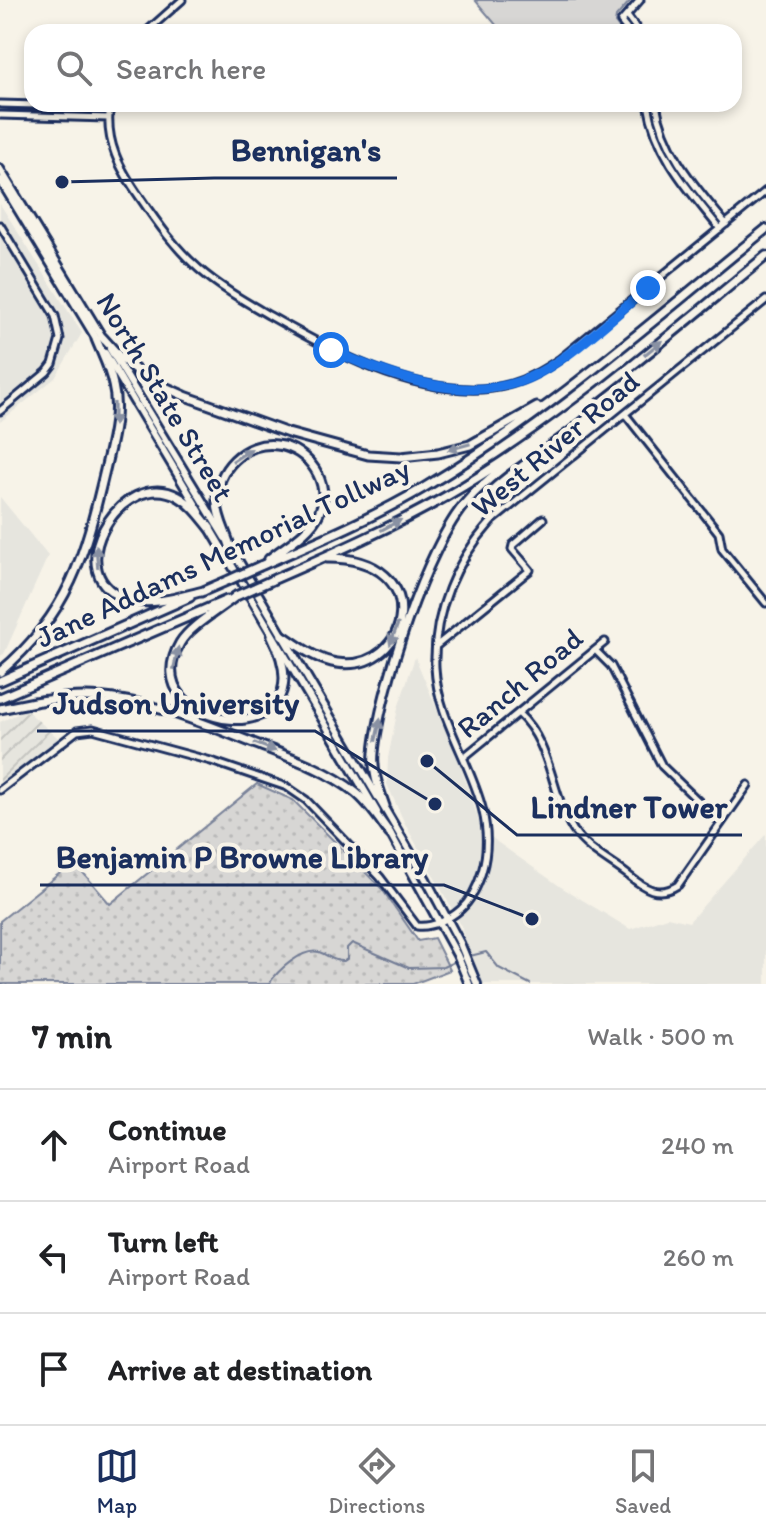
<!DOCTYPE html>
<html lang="en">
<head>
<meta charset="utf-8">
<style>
	:root { --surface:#fff; --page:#f2f2f2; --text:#202124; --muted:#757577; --line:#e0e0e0; --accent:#1b2f5e }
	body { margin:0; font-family:Itim,sans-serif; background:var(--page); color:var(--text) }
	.stop { position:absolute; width:24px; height:24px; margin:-18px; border:6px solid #1a73e8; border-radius:50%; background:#fff }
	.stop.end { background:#1a73e8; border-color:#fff; box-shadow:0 2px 8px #0008 }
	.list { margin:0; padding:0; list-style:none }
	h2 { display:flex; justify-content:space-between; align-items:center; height:104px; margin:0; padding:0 32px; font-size:34px }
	h2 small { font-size:26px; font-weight:400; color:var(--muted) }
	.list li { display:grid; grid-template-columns:52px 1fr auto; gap:24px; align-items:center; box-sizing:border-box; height:112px; padding:0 32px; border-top:2px solid var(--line) }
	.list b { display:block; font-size:30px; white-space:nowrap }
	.list p { margin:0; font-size:26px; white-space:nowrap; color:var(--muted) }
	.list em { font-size:26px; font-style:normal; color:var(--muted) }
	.icon { flex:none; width:44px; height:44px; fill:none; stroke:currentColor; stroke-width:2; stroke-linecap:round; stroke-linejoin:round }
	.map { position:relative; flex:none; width:766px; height:984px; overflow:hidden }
	.search { position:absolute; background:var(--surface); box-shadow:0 4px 12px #0003; left:24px; right:24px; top:24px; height:88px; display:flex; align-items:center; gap:20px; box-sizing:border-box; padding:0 28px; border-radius:24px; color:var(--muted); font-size:30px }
	.sheet { height:440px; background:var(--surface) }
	nav { display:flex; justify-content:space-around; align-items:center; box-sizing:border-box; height:112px; border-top:2px solid var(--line); background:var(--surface); font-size:22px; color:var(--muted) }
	nav a { display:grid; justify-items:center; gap:4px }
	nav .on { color:var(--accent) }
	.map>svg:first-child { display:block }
</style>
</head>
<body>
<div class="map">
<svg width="766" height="984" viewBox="0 0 766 984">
	<defs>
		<pattern id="industrial-furrows" width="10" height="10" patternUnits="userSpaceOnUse" patternTransform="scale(2)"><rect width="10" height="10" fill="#e6e5de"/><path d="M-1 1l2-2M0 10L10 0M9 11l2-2" fill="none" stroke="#c5c5c1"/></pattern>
		<pattern id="park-dots" width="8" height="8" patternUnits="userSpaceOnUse" patternTransform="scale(2)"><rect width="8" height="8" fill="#d7d6d4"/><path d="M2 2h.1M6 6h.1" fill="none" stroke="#b8b8b8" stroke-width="1.8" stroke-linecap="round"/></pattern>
	</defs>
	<rect width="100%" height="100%" fill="#f7f3e8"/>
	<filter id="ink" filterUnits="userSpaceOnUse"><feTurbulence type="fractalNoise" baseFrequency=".0125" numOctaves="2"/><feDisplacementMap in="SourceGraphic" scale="16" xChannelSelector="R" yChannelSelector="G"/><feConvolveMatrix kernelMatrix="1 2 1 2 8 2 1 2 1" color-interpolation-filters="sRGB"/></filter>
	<g filter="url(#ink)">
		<!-- built -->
		<path fill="#e6e5de" d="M0 204 82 333 55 378 0 422Z
			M0 497 48 556 4 654 0 656Z
			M415 657 459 762 481 827 497 842 561 887 630 929 667 917 689 922 766 834V984H481L465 941 462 927 405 824 387 784 388 758 398 708Z"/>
		<!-- industrial -->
		<path fill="url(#industrial-furrows)" d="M26 710 64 743 0 794V722Z"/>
		<!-- green -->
		<path fill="#d7d6d4" stroke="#798299" stroke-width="2" d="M475 0H631L616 17 615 23 622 32H502Z"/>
		<!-- park -->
		<path fill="url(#park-dots)" stroke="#798299" stroke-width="2" d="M257 784 293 800 382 889 418 941 434 938 450 970 413 984H0V921L74 862 110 904Z"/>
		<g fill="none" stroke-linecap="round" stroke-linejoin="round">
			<!-- stream -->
			<path stroke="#727c95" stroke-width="2" d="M470 956 486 952 499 968 530 984
				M269 984C277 971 302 948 319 952 329 955 333 962 344 961L347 959V948L352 943 409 968 443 967 456 961"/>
			<defs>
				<path id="minor" d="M627 16 639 32
					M146 32 182 0
					M629 32 621 22 640 0
					M0 104 109 107
					M110 104C104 142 120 169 141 199 158 224 176 249 199 269 221 288 246 302 270 316 333 352 406 392 481 389 511 388 535 376 560 359L766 191
					M648 104C656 155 689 190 720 229
					M656 104C664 153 696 187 726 224
					M0 115 108 118
					M0 225 55 316 60 339 53 364 47 372 0 411
					M625 414 719 533 722 549 766 603
					M436 646 530 570 512 549 513 545 543 519
					M595 650 611 666 662 766 720 822
					M518 713C553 745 550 794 574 831 587 850 610 861 628 875 644 888 658 898 678 885L748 785
					M464 757 605 642
					M0 790 77 731 93 729 211 761 287 787 306 800 380 877 417 926C432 928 450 919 461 909 472 899 478 885 482 872 504 797 438 739 435 667 433 612 456 561 491 522L766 300"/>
				<path id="major" d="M0 169 104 340
					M0 180 97 340
					M110 349 225 538
					M105 353 200 512
					M208 525 377 812
					M231 548 426 879 460 943 477 984
					M389 831 457 955 469 984"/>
				<path id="highway" d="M103 338 121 358 147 379 185 396 288 433 368 455 401 457 438 453 470 445 537 407
					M231 549C227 534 217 517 217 502 216 470 244 441 277 445 308 448 333 484 319 513 310 533 285 546 269 559
					M260 566C316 542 373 518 425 487 548 414 656 318 766 229
					M270 581C329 555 389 529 445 497 561 430 663 340 766 256
					M204 591C182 596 154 606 131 600 53 580 121 464 179 497 192 504 201 517 210 528
					M201 592 229 580
					M236 596C220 609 190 626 180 643 129 731 334 761 272 636
					M282 635C299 646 316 660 337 663 411 674 436 557 327 558
					M0 672C69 614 85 555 105 470 111 443 120 413 113 385 110 369 102 354 96 339
					M0 681 190 597
					M0 698 227 600
					M0 709C28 703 56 697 85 697 144 697 202 723 256 744 289 757 326 769 355 792 369 803 379 819 390 834
					M385 806C379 789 372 771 374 753 379 692 427 545 467 501 502 461 553 438 592 401"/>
			</defs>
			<!-- minor casing -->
			<use href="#minor" stroke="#1b2f5e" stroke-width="11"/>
			<!-- major casing -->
			<use href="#major" stroke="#1b2f5e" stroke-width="12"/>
			<!-- highway casing -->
			<use href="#highway" stroke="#1b2f5e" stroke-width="13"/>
			<!-- minor -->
			<use href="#minor" stroke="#f7f3e8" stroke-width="5"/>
			<!-- major -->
			<use href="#major" stroke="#f7f3e8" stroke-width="6"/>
			<!-- highway -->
			<use href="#highway" stroke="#f7f3e8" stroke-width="7"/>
			<defs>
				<path id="highway-bridge" d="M229 580 260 566
					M236 596 270 581"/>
			</defs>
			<!-- highway-bridge casing -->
			<use href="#highway-bridge" stroke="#1b2f5e" stroke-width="13" stroke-linecap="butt"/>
			<!-- highway-bridge -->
			<use href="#highway-bridge" stroke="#f7f3e8" stroke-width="7"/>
		</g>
		<!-- one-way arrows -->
		<defs><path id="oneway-solid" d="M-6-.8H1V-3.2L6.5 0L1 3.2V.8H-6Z" transform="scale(2)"/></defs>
		<g fill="#8991a3">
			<use href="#oneway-solid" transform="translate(653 348) rotate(-39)"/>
			<use href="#oneway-solid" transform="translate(114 414) rotate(90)"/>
			<use href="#oneway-solid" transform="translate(459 447) rotate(164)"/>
			<use href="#oneway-solid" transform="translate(242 455) rotate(-33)"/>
			<use href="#oneway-solid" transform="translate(391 525) rotate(-28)"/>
			<use href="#oneway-solid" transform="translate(97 557) rotate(-94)"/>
			<use href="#oneway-solid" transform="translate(394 634) rotate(111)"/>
			<use href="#oneway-solid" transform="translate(176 658) rotate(-78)"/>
			<use href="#oneway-solid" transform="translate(378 730) rotate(-78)"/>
			<use href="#oneway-solid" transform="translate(265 747) rotate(21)"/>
		</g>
	</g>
	<g fill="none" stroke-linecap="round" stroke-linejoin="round" filter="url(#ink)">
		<!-- route -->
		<path stroke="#1a73e8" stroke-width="10" d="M331 350C392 377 473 408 537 374 578 352 613 316 648 288"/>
	</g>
	<g text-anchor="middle" stroke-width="8" stroke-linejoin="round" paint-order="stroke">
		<!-- street labels -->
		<g font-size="30" fill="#1b2f5e" stroke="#f7f3e8">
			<text transform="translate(165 397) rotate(59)" y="10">North State Street</text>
			<text transform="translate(555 444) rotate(-40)" y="10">West River Road</text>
			<text transform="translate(223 553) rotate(-25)" y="10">Jane Addams Memorial Tollway</text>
			<text transform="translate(520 683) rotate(-40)" y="10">Ranch Road</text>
		</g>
	</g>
	<!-- callouts -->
	<path fill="none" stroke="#1b2f5e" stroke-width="3" d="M62 182L214 178H397M435 804L315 731H37M427 761L517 835H742M532 919L444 885H40"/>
	<g fill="#1b2f5e" stroke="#f7f3e8" stroke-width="3">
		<circle cx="62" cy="182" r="8"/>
		<circle cx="435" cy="804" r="8"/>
		<circle cx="427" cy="761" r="8"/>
		<circle cx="532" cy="919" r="8"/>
	</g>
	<g font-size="32" text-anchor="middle" font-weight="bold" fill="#1b2f5e" stroke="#f7f3e8" stroke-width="8" stroke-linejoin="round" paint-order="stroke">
		<text x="306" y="161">Bennigan's</text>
		<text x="176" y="714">Judson University</text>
		<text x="629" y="818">Lindner Tower</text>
		<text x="242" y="868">Benjamin P Browne Library</text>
	</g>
</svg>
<div class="stop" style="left:331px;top:350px"></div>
<div class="stop end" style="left:648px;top:288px"></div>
<div class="search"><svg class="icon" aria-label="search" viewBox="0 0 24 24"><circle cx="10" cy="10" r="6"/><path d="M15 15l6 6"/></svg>Search here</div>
</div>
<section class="sheet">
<h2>7 min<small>Walk · 500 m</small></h2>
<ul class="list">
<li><svg class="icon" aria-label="ahead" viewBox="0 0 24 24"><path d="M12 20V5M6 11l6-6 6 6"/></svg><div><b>Continue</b><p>Airport Road</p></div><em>240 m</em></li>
<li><svg class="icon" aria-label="left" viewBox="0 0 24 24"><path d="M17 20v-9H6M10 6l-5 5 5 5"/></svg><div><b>Turn left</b><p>Airport Road</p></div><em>260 m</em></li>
<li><svg class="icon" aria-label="arrive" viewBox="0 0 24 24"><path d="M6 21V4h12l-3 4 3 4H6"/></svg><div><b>Arrive at destination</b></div></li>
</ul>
</section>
<nav>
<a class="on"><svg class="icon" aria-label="map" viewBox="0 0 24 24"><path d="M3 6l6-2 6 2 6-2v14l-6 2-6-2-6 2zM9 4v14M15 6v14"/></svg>Map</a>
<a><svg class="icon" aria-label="directions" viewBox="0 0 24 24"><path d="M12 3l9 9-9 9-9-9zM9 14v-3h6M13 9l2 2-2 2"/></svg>Directions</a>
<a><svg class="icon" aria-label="saved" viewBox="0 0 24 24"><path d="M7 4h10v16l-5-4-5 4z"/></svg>Saved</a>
</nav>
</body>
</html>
